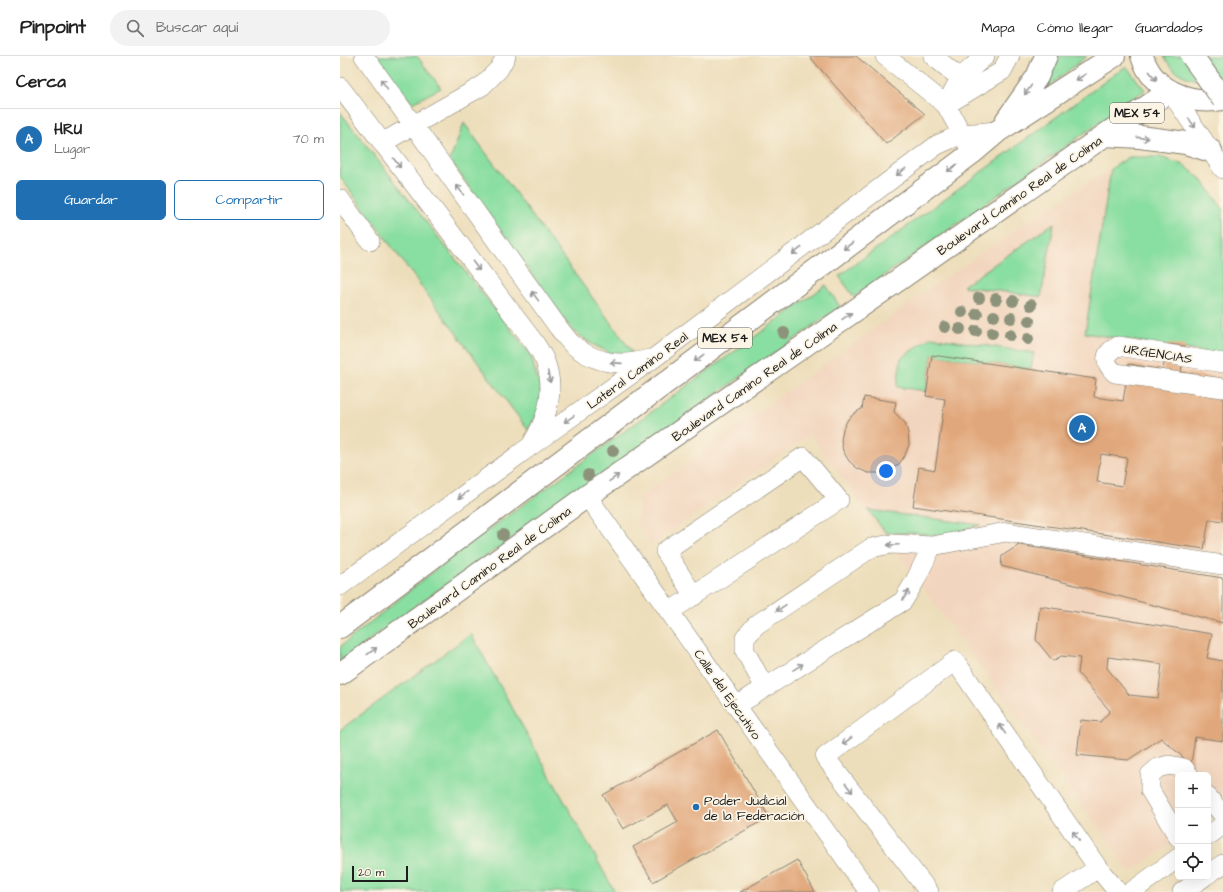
<!DOCTYPE html>
<html lang="es">
<head>
<meta charset="utf-8">
<style>
	:root { --surface:#fff; --page:#f2f2f2; --text:#222; --muted:#767676; --line:#e0e0e0; --accent:#1f6fb2 }
	body { margin:0; font-family:"Architects Daughter",sans-serif; background:var(--page); color:var(--text) }
	.controls { position:absolute; right:12px; bottom:12px; display:grid; overflow:hidden; border-radius:6px; box-shadow:0 4px 16px #0002 }
	.controls button { width:36px; height:36px; display:grid; place-items:center; padding:0; border:0; border-bottom:1px solid var(--line); background:var(--surface); color:var(--text); font:20px sans-serif }
	.scale { position:absolute; left:12px; bottom:10px; width:56px; box-sizing:border-box; padding-left:4px; border:2px solid #1c1c1c; border-top:0; font-size:11px; line-height:14px; white-space:nowrap; color:#1c1c1c; -webkit-text-stroke:3px #fcf5e5; paint-order:stroke }
	.you { position:absolute; left:546px; top:415px; width:14px; height:14px; margin:-10px; border:3px solid #fff; border-radius:50%; background:#1a73e8; box-shadow:0 0 0 6px #1a73e833 }
	.badge { display:grid; place-items:center; width:26px; height:26px; border-radius:50%; background:var(--accent); color:#fff; font-size:13px; font-weight:700 }
	.pin { position:absolute; translate:-50% -50%; border:2px solid #fff; box-shadow:0 1px 4px #0006 }
	.list { margin:0; padding:0; list-style:none }
	h2 { display:flex; justify-content:space-between; align-items:center; height:52px; margin:0; padding:0 16px; font-size:17px }
	h2 small { font-size:13px; font-weight:400; color:var(--muted) }
	.list li { display:grid; grid-template-columns:26px 1fr auto; gap:12px; align-items:center; box-sizing:border-box; height:60px; padding:0 16px; border-top:1px solid var(--line) }
	.list b { display:block; font-size:15px; white-space:nowrap }
	.list p { margin:0; font-size:13px; white-space:nowrap; color:var(--muted) }
	.list em { font-size:13px; font-style:normal; color:var(--muted) }
	.actions { display:flex; gap:8px; padding:12px 16px }
	.actions a { flex:1; padding:9px 0; border:1px solid var(--accent); border-radius:6px; text-align:center; font-size:14px; color:var(--accent) }
	.actions .main { background:var(--accent); color:#fff }
	.icon { flex:none; width:22px; height:22px; fill:none; stroke:currentColor; stroke-width:2; stroke-linecap:round; stroke-linejoin:round }
	.map { position:relative; flex:none; width:883px; height:836px; overflow:hidden }
	header { display:flex; align-items:center; gap:24px; box-sizing:border-box; height:56px; padding:0 20px; background:var(--surface); border-bottom:1px solid var(--line) }
	header strong { font-size:19px }
	nav { display:flex; gap:22px; margin-inline-start:auto; font-size:14px }
	.search { width:280px; height:36px; background:var(--page); display:flex; align-items:center; gap:10px; box-sizing:border-box; padding:0 14px; border-radius:22px; color:var(--muted); font-size:15px }
	main { display:flex }
	aside { flex:1; background:var(--surface) }
	.map>svg:first-child { display:block }
</style>
</head>
<body>
<header>
<strong>Pinpoint</strong>
<div class="search"><svg class="icon" aria-label="search" viewBox="0 0 24 24"><circle cx="10" cy="10" r="6"/><path d="M15 15l6 6"/></svg>Buscar aquí</div>
<nav><a>Mapa</a><a>Cómo llegar</a><a>Guardados</a></nav>
</header>
<main>
<aside>
<h2>Cerca<small></small></h2>
<ul class="list">
<li><span class="badge">A</span><div><b>HRU</b><p>Lugar</p></div><em>70 m</em></li>
</ul>
<div class="actions"><a class="main">Guardar</a><a>Compartir</a></div>
</aside>
<div class="map">
<svg width="883" height="836" viewBox="0 0 883 836">
	<rect width="100%" height="100%" fill="#fcf5e5"/>
	<filter id="ink" filterUnits="userSpaceOnUse"><feTurbulence type="fractalNoise" baseFrequency=".025" numOctaves="2"/><feDisplacementMap in="SourceGraphic" scale="8" xChannelSelector="R" yChannelSelector="G"/><feConvolveMatrix kernelMatrix="1 2 1 2 8 2 1 2 1" color-interpolation-filters="sRGB"/></filter>
	<filter id="wash" filterUnits="userSpaceOnUse"><feTurbulence type="fractalNoise" baseFrequency=".012" numOctaves="4" result="noise"/><feDisplacementMap in="SourceGraphic" scale="16" xChannelSelector="R" yChannelSelector="G"/><feGaussianBlur stdDeviation="0.9" result="paint"/><feColorMatrix in="noise" values="0 0 0 0 0 0 0 0 0 0 0 0 0 0 0 0 0 1.4 0 .05"/><feComposite in="paint" operator="in"/></filter>
	<g filter="url(#wash)">
		<rect width="100%" height="100%" fill="#eddebb"/>
		<!-- built -->
		<path fill="#f2d5be" d="M789 101H820L844 109 862 124 883 153V751L868 761V719H838V783L791 816 470 378 311 489 297 466 301 440 599 226 691 164Z"/>
		<!-- green -->
		<path fill="#89dea1" stroke="#527d5e" d="M36 0H77L101 32 72 47Z
			M719 0H747L690 45 714 10Z
			M824 0H883V22C859 27 836 24 824 0Z
			M786 10 805 34 514 241 499 220Z
			M0 56 190 298 200 331V353L188 374 0 121Z
			M124 67 293 297H270L252 288 232 274 110 104Z
			M789 101H820L844 109 862 124 883 153V299L745 277 771 113Z
			M714 167 701 241 623 230Z
			M486 229 500 251 77 549 0 606V591L110 502Z
			M591 281 694 297 691 313 592 299 586 335 557 331 561 302Z
			M528 454 641 469 598 480 576 477H546Z
			M131 578 275 836H0V674Z"/>
		<g id="blocks">
			<!-- building -->
			<path fill="#e1a77b" fill-rule="evenodd" d="M469 0H516L585 58 546 88Z
				M827 288 845 290 841 316 883 323V465L869 463 864 493 573 450 579 411 595 414 605 343 586 340 592 299 756 323 754 341 783 345 789 308 823 314ZM761 398 787 402 782 430 757 426Z
				M524 341 556 346 554 356 565 367 568 377 569 389 565 399 559 408 550 414 539 417H528L517 412 509 405 503 395 501 384 503 373 508 363 516 356 522 353Z
				M679 489 883 522V567L661 510 662 500Z
				M700 550 872 578 867 602 883 605V685L855 681 851 708 821 682 788 704 737 699 741 664 760 666 770 655 738 617 740 602 721 600 713 605 696 584ZM768 601 822 608 818 642 789 639 767 612Z
				M378 674 429 761 313 826 293 791 338 766 328 749 283 773 263 739Z
				M457 804 475 836H400Z"/>
		</g>
	</g>
	<g filter="url(#ink)">
		<use href="#blocks" fill-opacity="0" stroke="#847d6c" stroke-width="1"/>
		<g fill="none" stroke-linecap="round" stroke-linejoin="round">
			<defs>
				<path id="minor" d="M24 0 218 271C223 277 227 283 232 288 255 308 281 311 309 303
					M545 0 606 49 662 15 670 0
					M593 0 620 22
					M0 31 194 286C198 292 202 298 205 305 216 334 208 361 193 386
					M830 35 883 113
					M42 87 142 30 159 13 166 0
					M628 89 606 49 620 22 645 0
					M0 143 30 185
					M883 307 778 290C764 297 763 306 775 317L883 332
					M247 440 529 836
					M0 530 192 389 314 302 597 89 622 78 658 75
					M329 556 499 444 463 401 325 495 354 540
					M425 632 405 595V582L416 569 531 492 551 488 592 490 666 476 883 509
					M396 650 563 545 575 525 592 490
					M868 741 883 759
					M868 780 883 769
					M838 781 810 734V719L818 712 829 709 844 712 849 719
					M868 818 883 808
					M589 836 485 701 615 605 758 812 778 836
					M722 836 758 812
					M791 836 838 802
					M842 836 864 821"/>
				<path id="major" d="M666 65 697 21 706 0
					M765 79 800 81 846 87 871 95
					M0 571 632 97 658 75 774 0
					M0 618 247 440 517 253 765 79 830 35"/>
				<path id="highway" d="M802 0C813 35 849 49 883 43"/>
			</defs>
			<!-- minor casing -->
			<use href="#minor" stroke="#847d6c" stroke-width="20"/>
			<!-- major casing -->
			<use href="#major" stroke="#847d6c" stroke-width="24"/>
			<!-- highway casing -->
			<use href="#highway" stroke="#847d6c" stroke-width="24"/>
			<!-- minor -->
			<use href="#minor" stroke="#fff" stroke-width="19"/>
			<!-- major -->
			<use href="#major" stroke="#fff" stroke-width="22"/>
			<!-- highway -->
			<use href="#highway" stroke="#fff" stroke-width="22"/>
			<defs>
				<path id="highway-bridge" d="M852 0 883 43"/>
			</defs>
			<!-- highway-bridge casing -->
			<use href="#highway-bridge" stroke="#847d6c" stroke-width="24" stroke-linecap="butt"/>
			<!-- highway-bridge -->
			<use href="#highway-bridge" stroke="#fff" stroke-width="22"/>
		</g>
		<!-- trees -->
		<g fill="#8c937a">
			<circle cx="639" cy="242" r="6"/>
			<circle cx="656" cy="243" r="6"/>
			<circle cx="673" cy="245" r="6"/>
			<circle cx="691" cy="249" r="6"/>
			<circle cx="622" cy="256" r="6"/>
			<circle cx="637" cy="258" r="6"/>
			<circle cx="654" cy="260" r="6"/>
			<circle cx="671" cy="262" r="6"/>
			<circle cx="689" cy="265" r="6"/>
			<circle cx="605" cy="271" r="6"/>
			<circle cx="620" cy="273" r="6"/>
			<circle cx="636" cy="275" r="6"/>
			<circle cx="444" cy="277" r="6"/>
			<circle cx="652" cy="277" r="6"/>
			<circle cx="670" cy="279" r="6"/>
			<circle cx="688" cy="283" r="6"/>
			<circle cx="273" cy="395" r="6"/>
			<circle cx="248" cy="419" r="6"/>
			<circle cx="163" cy="479" r="6"/>
		</g>
		<!-- one-way arrows -->
		<defs><path id="oneway-shaft" d="M-6 0H5M1.5-3L5.5 0L1.5 3" fill="none" stroke-width="1.6" stroke-linecap="round" stroke-linejoin="round"/></defs>
		<g stroke="#999">
			<use href="#oneway-shaft" transform="translate(813 20) rotate(52)"/>
			<use href="#oneway-shaft" transform="translate(741 21) rotate(147)"/>
			<use href="#oneway-shaft" transform="translate(44 28) rotate(-126)"/>
			<use href="#oneway-shaft" transform="translate(688 34) rotate(126)"/>
			<use href="#oneway-shaft" transform="translate(852 67) rotate(55)"/>
			<use href="#oneway-shaft" transform="translate(803 82) rotate(6)"/>
			<use href="#oneway-shaft" transform="translate(57 107) rotate(53)"/>
			<use href="#oneway-shaft" transform="translate(612 112) rotate(143)"/>
			<use href="#oneway-shaft" transform="translate(561 116) rotate(143)"/>
			<use href="#oneway-shaft" transform="translate(120 134) rotate(-126)"/>
			<use href="#oneway-shaft" transform="translate(508 190) rotate(143)"/>
			<use href="#oneway-shaft" transform="translate(457 195) rotate(143)"/>
			<use href="#oneway-shaft" transform="translate(136 210) rotate(53)"/>
			<use href="#oneway-shaft" transform="translate(195 240) rotate(-126)"/>
			<use href="#oneway-shaft" transform="translate(507 260) rotate(-35)"/>
			<use href="#oneway-shaft" transform="translate(359 302) rotate(143)"/>
			<use href="#oneway-shaft" transform="translate(276 307) rotate(-176)"/>
			<use href="#oneway-shaft" transform="translate(209 321) rotate(78)"/>
			<use href="#oneway-shaft" transform="translate(229 363) rotate(145)"/>
			<use href="#oneway-shaft" transform="translate(274 422) rotate(-35)"/>
			<use href="#oneway-shaft" transform="translate(123 439) rotate(144)"/>
			<use href="#oneway-shaft" transform="translate(553 489) rotate(178)"/>
			<use href="#oneway-shaft" transform="translate(566 539) rotate(-57)"/>
			<use href="#oneway-shaft" transform="translate(441 552) rotate(146)"/>
			<use href="#oneway-shaft" transform="translate(32 595) rotate(-36)"/>
			<use href="#oneway-shaft" transform="translate(458 611) rotate(-32)"/>
			<use href="#oneway-shaft" transform="translate(662 673) rotate(-125)"/>
			<use href="#oneway-shaft" transform="translate(507 685) rotate(143)"/>
			<use href="#oneway-shaft" transform="translate(509 732) rotate(52)"/>
			<use href="#oneway-shaft" transform="translate(736 780) rotate(-125)"/>
		</g>
	</g>
	<!-- markers -->
	<circle fill="#1f6fb2" stroke="#fcf5e5" stroke-width="1.5" cx="356" cy="751" r="4"/>
	<g text-anchor="middle" stroke-width="3.5" stroke-linejoin="round" paint-order="stroke">
		<!-- shield labels -->
		<g fill="#fcf5e5" stroke="#5f5d58" stroke-width="1">
			<rect x="770" y="47" width="54" height="20" rx="3"/>
			<rect x="358" y="272" width="54" height="20" rx="3"/>
		</g>
		<g font-size="12" font-weight="bold" fill="#1c1c1c">
			<text x="797" y="61">MEX 54</text>
			<text x="385" y="286">MEX 54</text>
		</g>
		<!-- street labels -->
		<g font-size="13" fill="#1c1c1c" stroke="#fcf5e5">
			<text transform="translate(679 139) rotate(-35)" y="5">Boulevard Camino Real de Colima</text>
			<text transform="translate(818 297) rotate(9)" y="5">URGENCIAS</text>
			<text transform="translate(297 314) rotate(-36)" y="5">Lateral Camino Real</text>
			<text transform="translate(414 325) rotate(-35)" y="5">Boulevard Camino Real de Colima</text>
			<text transform="translate(149 511) rotate(-36)" y="5">Boulevard Camino Real de Colima</text>
			<text transform="translate(388 638) rotate(55)" y="5">Calle del Ejecutivo</text>
		</g>
		<!-- poi labels -->
		<g font-size="13" fill="#1c1c1c" stroke="#fcf5e5" text-anchor="start">
			<text x="364" y="749">Poder Judicial<tspan x="364" dy="15">de la Federación</tspan></text>
		</g>
	</g>
</svg>
<div class="controls">
<button>+</button>
<button>−</button>
<button><svg class="icon" aria-label="locate" viewBox="0 0 24 24"><circle cx="12" cy="12" r="6"/><path d="M12 2v4M12 18v4M2 12h4M18 12h4"/></svg></button>
</div>
<div class="scale">20 m</div>
<div class="you"></div>
<div class="pin badge" style="left:742px;top:372px">A</div>
</div>
</main>
</body>
</html>
